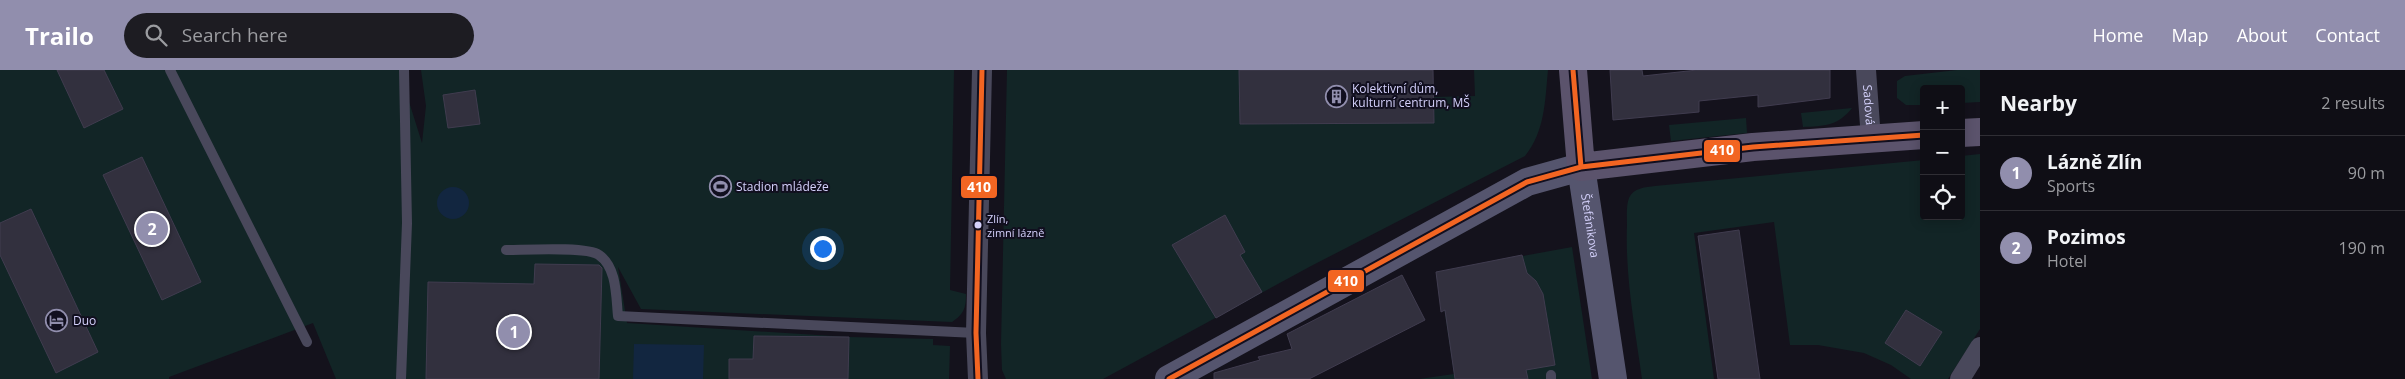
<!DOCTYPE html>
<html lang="en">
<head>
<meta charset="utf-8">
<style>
	:root { --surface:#0f0e15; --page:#1d1c22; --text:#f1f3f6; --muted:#9b9ca0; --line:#2f2e34; --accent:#918ead }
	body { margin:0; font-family:"Open Sans",sans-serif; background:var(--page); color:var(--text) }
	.controls { position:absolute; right:15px; top:15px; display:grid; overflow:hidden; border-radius:5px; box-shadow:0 2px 12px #0003 }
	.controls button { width:45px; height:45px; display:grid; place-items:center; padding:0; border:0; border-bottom:1px solid var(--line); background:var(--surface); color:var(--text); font:25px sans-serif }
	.you { position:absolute; left:822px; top:178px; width:18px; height:18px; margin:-12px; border:4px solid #fff; border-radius:50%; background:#1a73e8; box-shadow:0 0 0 8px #1a73e833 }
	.badge { display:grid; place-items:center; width:32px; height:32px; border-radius:50%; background:var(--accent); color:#fff; font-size:16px; font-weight:700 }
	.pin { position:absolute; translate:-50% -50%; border:2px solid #fff; box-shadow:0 1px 5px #0006 }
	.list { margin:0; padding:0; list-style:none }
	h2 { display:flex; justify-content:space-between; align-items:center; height:65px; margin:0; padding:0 20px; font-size:21px }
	h2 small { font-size:16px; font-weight:400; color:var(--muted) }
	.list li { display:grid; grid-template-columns:32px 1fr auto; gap:15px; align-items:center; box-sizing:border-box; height:75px; padding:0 20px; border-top:1px solid var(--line) }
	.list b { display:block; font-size:19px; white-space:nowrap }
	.list p { margin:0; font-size:16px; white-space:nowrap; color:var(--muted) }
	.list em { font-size:16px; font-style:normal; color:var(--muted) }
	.icon { flex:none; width:28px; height:28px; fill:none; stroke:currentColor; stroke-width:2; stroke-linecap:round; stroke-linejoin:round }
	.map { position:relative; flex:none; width:1980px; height:309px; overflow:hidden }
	header { display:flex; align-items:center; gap:30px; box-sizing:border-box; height:70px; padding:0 25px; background:var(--accent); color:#fff }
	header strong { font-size:24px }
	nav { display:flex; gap:28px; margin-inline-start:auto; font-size:18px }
	.search { width:350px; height:45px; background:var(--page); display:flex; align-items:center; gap:12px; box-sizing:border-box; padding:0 18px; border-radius:28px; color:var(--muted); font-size:19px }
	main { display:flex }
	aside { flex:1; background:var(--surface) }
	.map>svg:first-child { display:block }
</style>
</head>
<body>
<header>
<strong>Trailo</strong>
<div class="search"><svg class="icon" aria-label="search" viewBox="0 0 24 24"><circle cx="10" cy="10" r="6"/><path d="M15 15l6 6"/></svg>Search here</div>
<nav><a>Home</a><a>Map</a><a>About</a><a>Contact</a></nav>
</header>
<main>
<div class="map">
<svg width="1980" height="309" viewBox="0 0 1980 309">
	<rect width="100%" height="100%" fill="#14121c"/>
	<!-- green -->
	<path fill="#122526" d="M0 0H399L422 73 426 36 421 0H954L950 220 966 224C966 238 964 244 952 252L641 239 618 197 627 253 849 267 933 269V275L950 276 949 309H336L313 253 169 307V309H0Z
		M1007 0H1274L1240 54H1253L1434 52V27L1475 26 1474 0H1548C1545 31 1545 61 1525 86L1311 196 1103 309H1006L1002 300 1001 274Z
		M1957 0H1980V32L1961 33V19H1924V35H1906L1897 28V11L1905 6Z
		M1852 38C1838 56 1824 56 1803 57L1801 43Z
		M1746 48 1747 63 1671 71 1669 55Z
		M1980 84V259L1948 309H1911L1891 295 1864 283 1818 275H1790L1774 152 1694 163 1714 309H1642C1635 258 1625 207 1627 155 1627 147 1626 136 1629 128 1633 118 1646 117 1655 116L1924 90V146H1961V86Z
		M1572 177 1592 309H1419L1454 304 1441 218H1438L1436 202Z"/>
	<!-- water -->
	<path fill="#122640" d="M437 133a16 16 0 1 1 32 0a16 16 0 1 1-32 0Z
		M634 274 704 275 703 309H633Z"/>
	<!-- building -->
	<path fill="#32303e" stroke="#403c4f" d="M57 0H104L123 39 84 58Z
		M1239 0H1433L1434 53 1240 54Z
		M1610 0H1642L1643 6 1697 0H1830V28L1758 37V25L1699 31V42L1613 50Z
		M475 20 480 54 448 58 443 25Z
		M142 87 201 212 162 230 103 105Z
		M31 139 98 282 56 303 0 185V153Z
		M1225 145 1245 182 1240 185 1262 222 1216 248 1172 175Z
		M1739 160 1760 309H1718L1698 166Z
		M1522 185 1527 203 1536 211 1543 224 1555 295 1526 300 1528 309H1455L1445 240 1441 242 1436 202Z
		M535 194 599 195 602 198 599 309H426L428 212 534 214Z
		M1402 205 1425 250 1309 309H1214V303L1260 290 1258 287 1292 279 1287 264Z
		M1906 240 1942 262 1920 296 1885 273Z
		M754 266 849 267 848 309H729V289H753Z"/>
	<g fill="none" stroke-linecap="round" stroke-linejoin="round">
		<!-- lane -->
		<path stroke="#49485b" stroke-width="10" d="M170 0 307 272
			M506 180C524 180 587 176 599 185 617 197 616 227 618 246L976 263
			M1551 305V309
			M401 309 407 153 404 0"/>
		<!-- street -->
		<g stroke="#49485b" stroke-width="20">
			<path id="s1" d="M1866 0 1871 69"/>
			<path d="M978 309 976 263 982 0"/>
			<path d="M1960 309 1980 277"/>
		</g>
		<!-- secondary -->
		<path stroke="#55556e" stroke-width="28" id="s2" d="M1169 309 1527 112 1581 97 1613 309"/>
		<!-- primary -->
		<path stroke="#5b536c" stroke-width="28" d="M1573 0 1581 97 1753 77 1924 65
			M1961 63 1980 62"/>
		<defs>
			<path id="bus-1" d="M1573 0 1581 97
				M978 309 976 263 982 0
				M1169 309 1527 112 1581 97 1753 77 1924 65"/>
		</defs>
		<!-- bus-1 casing -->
		<use href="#bus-1" stroke="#110f1f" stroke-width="9"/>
		<!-- bus-1 -->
		<use href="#bus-1" stroke="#f26522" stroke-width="5"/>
	</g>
	<!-- icons -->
	<defs>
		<symbol id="building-ring" viewBox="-11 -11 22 22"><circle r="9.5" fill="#110f1f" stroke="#918ead" stroke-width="1.5"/><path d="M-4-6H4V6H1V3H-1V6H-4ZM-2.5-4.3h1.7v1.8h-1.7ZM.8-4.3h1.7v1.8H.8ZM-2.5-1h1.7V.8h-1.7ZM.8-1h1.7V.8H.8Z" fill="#918ead"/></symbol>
		<symbol id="stadium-ring" viewBox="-11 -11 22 22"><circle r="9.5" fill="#110f1f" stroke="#918ead" stroke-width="1.5"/><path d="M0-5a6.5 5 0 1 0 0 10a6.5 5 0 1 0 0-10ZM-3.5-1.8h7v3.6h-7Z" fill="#918ead"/></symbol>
		<symbol id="hotel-ring" viewBox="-11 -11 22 22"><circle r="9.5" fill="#110f1f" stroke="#918ead" stroke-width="1.5"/><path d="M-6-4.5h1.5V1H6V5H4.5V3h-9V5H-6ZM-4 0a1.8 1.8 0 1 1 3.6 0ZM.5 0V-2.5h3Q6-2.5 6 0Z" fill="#918ead"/></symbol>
	</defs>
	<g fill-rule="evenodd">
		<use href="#building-ring" x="1324" y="14" width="25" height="25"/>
		<use href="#stadium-ring" x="708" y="104" width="25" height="25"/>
		<use href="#hotel-ring" x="44" y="238" width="25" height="25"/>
	</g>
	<!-- markers -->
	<circle fill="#d4d1fb" stroke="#110f1f" stroke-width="2" cx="978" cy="155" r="4.5"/>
	<g text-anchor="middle" stroke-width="4" stroke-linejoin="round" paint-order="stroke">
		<!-- bus labels -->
		<g font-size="11" fill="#d4d1fb" stroke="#110f1f" text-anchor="start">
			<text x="987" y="153">Zlín,<tspan x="987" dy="14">zimní lázně</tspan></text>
		</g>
		<!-- poi labels -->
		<g font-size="12" fill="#d4d1fb" stroke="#110f1f" text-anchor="start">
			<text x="1352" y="23">Kolektivní dům,<tspan x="1352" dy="14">kulturní centrum, MŠ</tspan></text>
			<text x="736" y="121">Stadion mládeže</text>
			<text x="73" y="255">Duo</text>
		</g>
		<!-- street labels -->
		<g font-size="12" fill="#d4d1fb" stroke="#110f1f">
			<text dy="4" stroke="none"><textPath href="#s1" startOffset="35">Sadová</textPath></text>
			<text dy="4" stroke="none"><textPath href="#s2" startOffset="524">Štefánikova</textPath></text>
		</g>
	</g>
	<g stroke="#110f1f" stroke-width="2">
		<rect x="1703" y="69" width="38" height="24" rx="5" fill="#f26522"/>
		<rect x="960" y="105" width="38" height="24" rx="5" fill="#f26522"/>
		<rect x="1327" y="199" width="38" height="24" rx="5" fill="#f26522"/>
	</g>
	<g font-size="14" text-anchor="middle" font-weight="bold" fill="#fff">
		<text x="1722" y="85">410</text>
		<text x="979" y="122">410</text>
		<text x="1346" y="216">410</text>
	</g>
</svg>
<div class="controls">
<button>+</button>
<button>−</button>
<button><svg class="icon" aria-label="locate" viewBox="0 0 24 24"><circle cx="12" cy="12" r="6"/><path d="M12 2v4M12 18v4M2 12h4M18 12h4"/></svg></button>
</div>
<div class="you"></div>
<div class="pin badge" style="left:514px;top:262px">1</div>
<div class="pin badge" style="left:152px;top:159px">2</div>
</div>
<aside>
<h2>Nearby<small>2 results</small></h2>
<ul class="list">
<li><span class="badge">1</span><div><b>Lázně Zlín</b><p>Sports</p></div><em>90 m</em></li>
<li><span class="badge">2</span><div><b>Pozimos</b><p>Hotel</p></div><em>190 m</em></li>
</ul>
</aside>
</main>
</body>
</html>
